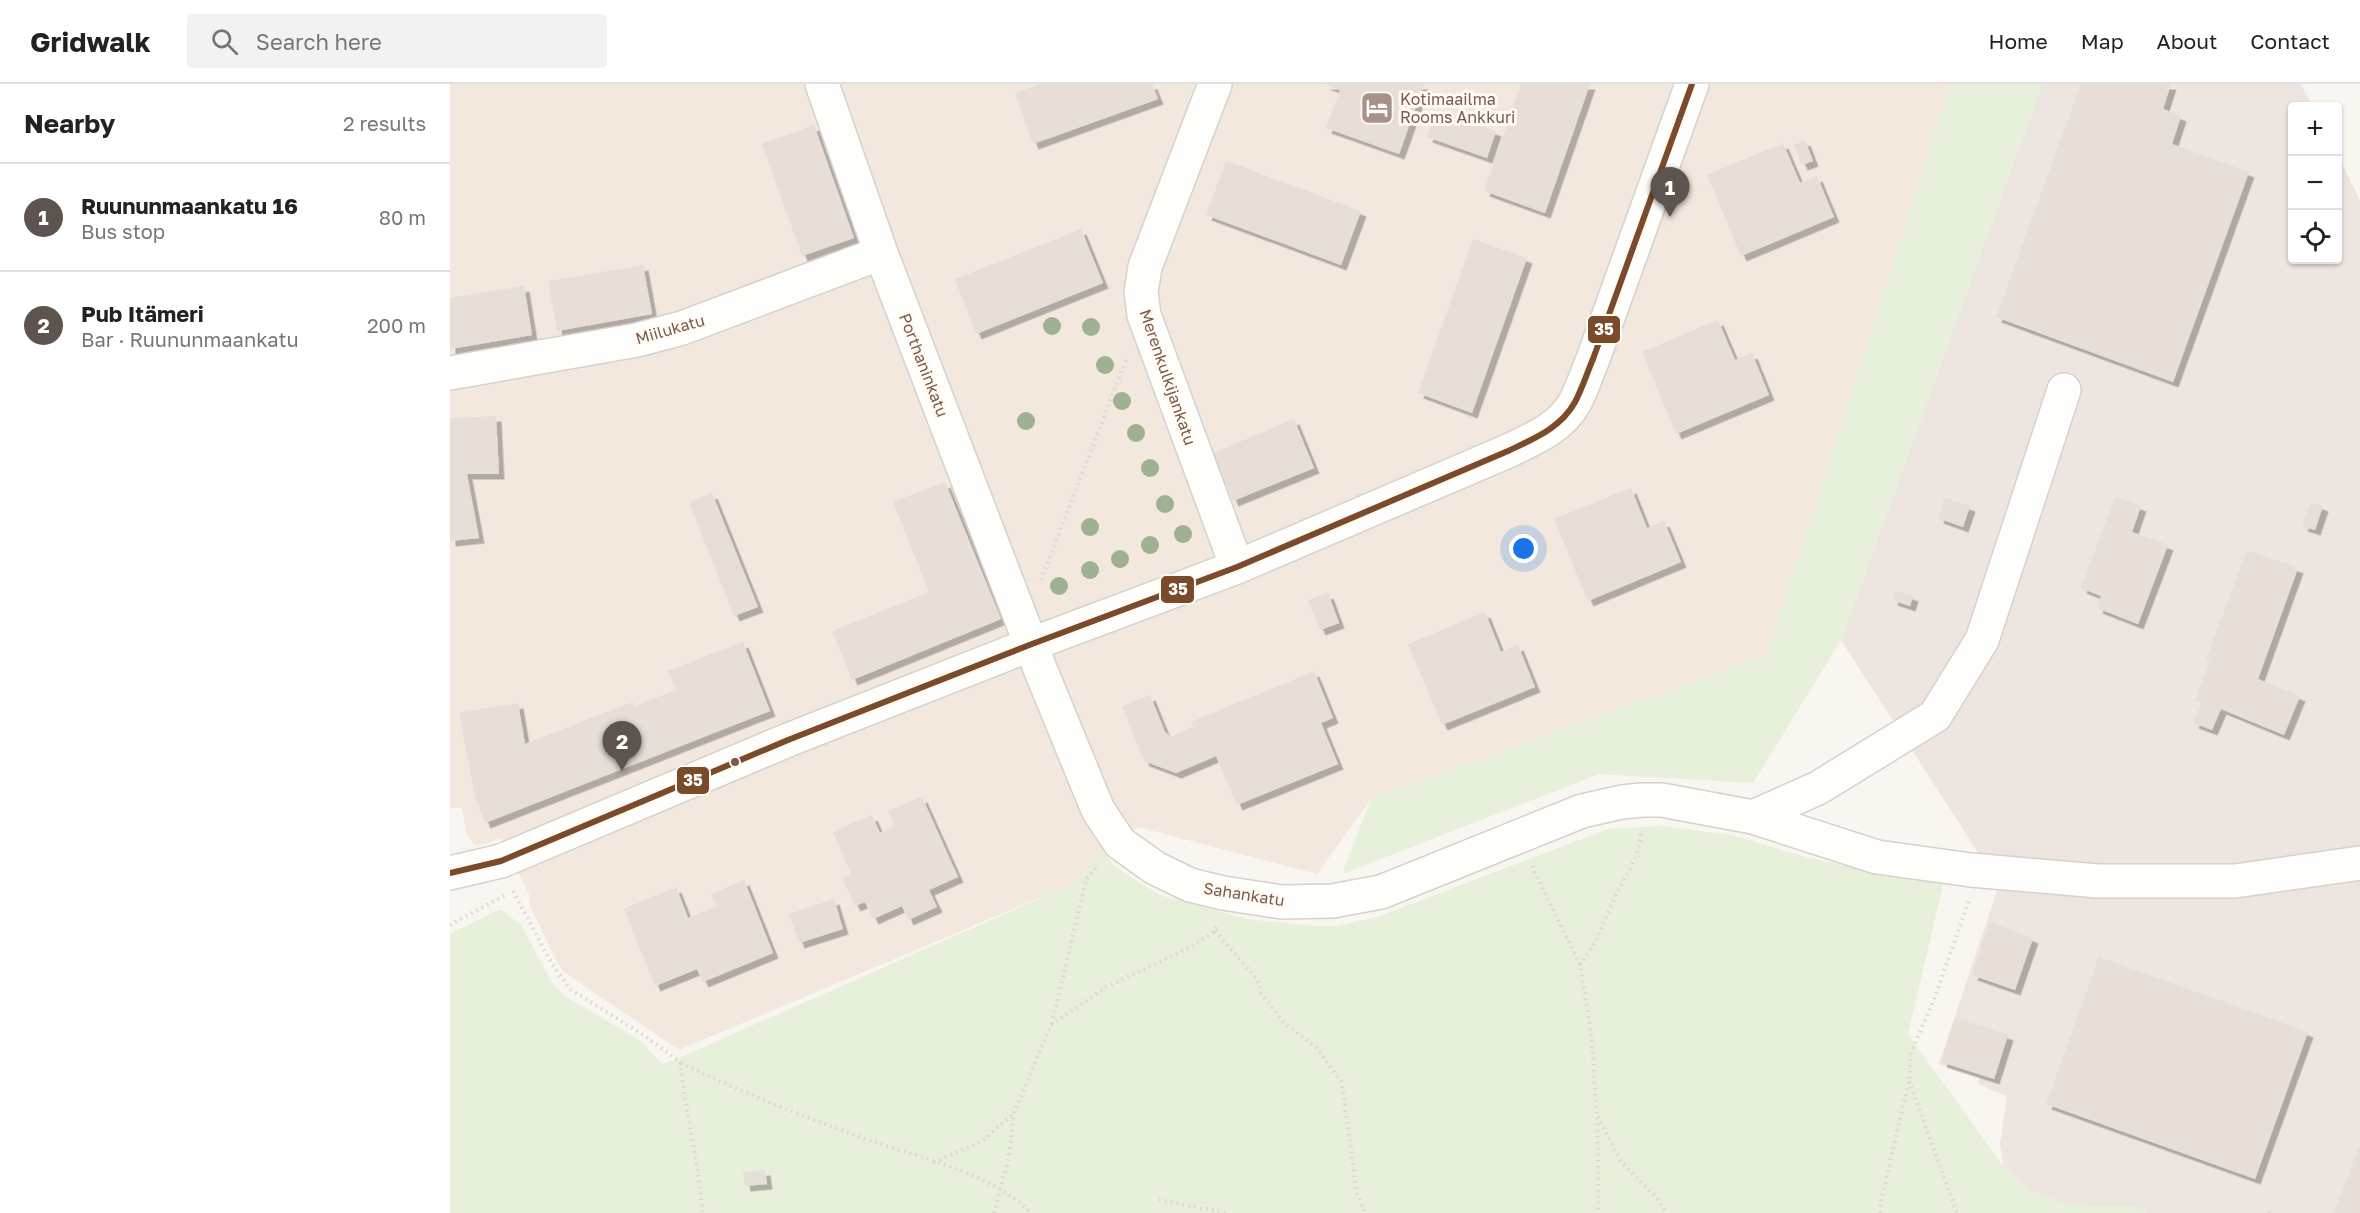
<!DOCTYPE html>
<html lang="en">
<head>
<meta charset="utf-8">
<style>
	:root { --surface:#fff; --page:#f2f2f2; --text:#222; --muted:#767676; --line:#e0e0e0; --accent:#5d544f }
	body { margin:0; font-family:"Golos Text",sans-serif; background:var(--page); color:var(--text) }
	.controls { position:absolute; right:18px; top:18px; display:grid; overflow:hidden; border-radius:6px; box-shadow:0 2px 4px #0004 }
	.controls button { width:54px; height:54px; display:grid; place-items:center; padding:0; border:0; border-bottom:2px solid var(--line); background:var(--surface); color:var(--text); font:30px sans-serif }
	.you { position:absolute; left:1074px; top:465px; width:21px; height:21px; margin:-15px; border:4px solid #fff; border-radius:50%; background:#1a73e8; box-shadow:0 0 0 9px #1a73e833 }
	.badge { display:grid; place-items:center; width:39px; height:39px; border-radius:50%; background:var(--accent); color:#fff; font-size:20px; font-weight:700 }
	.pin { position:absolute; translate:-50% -50px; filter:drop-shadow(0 2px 3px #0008) }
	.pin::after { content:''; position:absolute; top:32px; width:21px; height:18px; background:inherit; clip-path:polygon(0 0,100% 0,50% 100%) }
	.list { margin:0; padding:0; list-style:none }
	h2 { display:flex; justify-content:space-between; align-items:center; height:78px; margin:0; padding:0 24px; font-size:26px }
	h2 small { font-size:20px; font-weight:400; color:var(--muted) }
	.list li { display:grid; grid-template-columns:39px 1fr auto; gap:18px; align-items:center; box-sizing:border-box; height:108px; padding:0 24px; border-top:2px solid var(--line) }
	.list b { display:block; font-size:22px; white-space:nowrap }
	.list p { margin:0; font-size:20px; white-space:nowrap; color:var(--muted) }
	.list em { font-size:20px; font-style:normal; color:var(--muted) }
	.icon { flex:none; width:33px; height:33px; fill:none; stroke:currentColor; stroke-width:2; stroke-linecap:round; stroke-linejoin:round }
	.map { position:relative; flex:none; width:1910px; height:1129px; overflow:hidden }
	header { display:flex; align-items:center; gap:36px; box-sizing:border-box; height:84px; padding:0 30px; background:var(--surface); border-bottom:2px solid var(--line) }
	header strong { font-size:28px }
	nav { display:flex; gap:33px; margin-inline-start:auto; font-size:21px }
	.search { width:420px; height:54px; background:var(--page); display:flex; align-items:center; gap:15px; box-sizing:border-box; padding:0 21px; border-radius:6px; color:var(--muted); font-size:22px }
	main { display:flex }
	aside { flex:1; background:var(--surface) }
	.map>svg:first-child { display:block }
</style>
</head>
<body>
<header>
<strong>Gridwalk</strong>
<div class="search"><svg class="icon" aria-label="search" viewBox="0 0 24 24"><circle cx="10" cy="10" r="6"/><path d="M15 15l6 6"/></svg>Search here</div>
<nav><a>Home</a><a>Map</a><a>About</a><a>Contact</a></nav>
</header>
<main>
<aside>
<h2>Nearby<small>2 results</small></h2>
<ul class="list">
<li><span class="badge">1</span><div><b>Ruununmaankatu 16</b><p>Bus stop</p></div><em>80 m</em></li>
<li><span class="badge">2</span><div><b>Pub Itämeri</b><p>Bar · Ruununmaankatu</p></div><em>200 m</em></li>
</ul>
</aside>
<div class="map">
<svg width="1910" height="1129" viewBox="0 0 1910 1129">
	<defs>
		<filter id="shadow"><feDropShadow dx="5.5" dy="5.5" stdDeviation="0" flood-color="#0004"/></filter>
	</defs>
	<rect width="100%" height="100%" fill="#f9f5f0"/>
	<!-- residential -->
	<path fill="#f2e8de" d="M0 0H1501L1317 571 921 715 867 790 688 743 652 766 629 797 229 966 114 888 106 876 80 822 79 810 50 754 35 760 25 761 17 751 12 724H0Z"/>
	<!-- industrial -->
	<path fill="#ede5e0" d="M1592 0H1851L1862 22H1842V176H1888V72L1910 116V1129H1696L1682 1122H1636L1611 1119 1577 1105 1553 1082 1550 1060 1557 1012 1528 1000 1529 993 1489 980 1549 801 1391 556Z"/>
	<!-- green -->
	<path fill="#e7f0db" d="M1501 0H1592L1391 556 1303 699 1149 690 892 790 921 715 1317 571Z
		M1211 742 1281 751 1359 774 1427 788 1494 797 1458 950 1553 1082 1577 1105 1611 1119 1636 1122H1682L1696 1129H0V850L50 825 71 841 103 900 113 911 191 957 213 981 629 797 652 766 663 781 709 811 797 835 862 842H886L927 833 1158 745Z"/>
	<!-- building -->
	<path fill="#e6ded7" filter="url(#shadow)" d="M590 0H702L708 15 583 60 565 9Z
		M874 0H974L949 70 876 44 890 6Z
		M1071 0H1140L1095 129 1034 107Z
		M1631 0H1721L1713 25 1731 32 1722 60 1799 88 1723 298 1546 233Z
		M987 26 1046 47 1037 74 977 53Z
		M364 41 404 154 352 172 312 60Z
		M1355 56 1363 77 1352 81 1344 61Z
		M1333 59 1350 99 1367 92 1384 133 1291 172 1257 91Z
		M776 77 911 127 891 181 756 131Z
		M631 145 653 199 526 250 505 195Z
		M1023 155 1077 174 1022 329 968 309Z
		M193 181 202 230 107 247 98 197Z
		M74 202 82 251 0 265V214Z
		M1268 236 1285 276 1302 269 1319 311 1226 350 1192 268Z
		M46 332 49 390H17L29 454 0 457V334Z
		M844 335 864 384 783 417 763 369Z
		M495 398 551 535 402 596 382 547 479 508 443 418Z
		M1181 404 1197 444 1214 437 1231 478 1138 517 1104 435Z
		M262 409 308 523 284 532 239 418Z
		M1665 413 1691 422 1682 448 1718 461 1688 540 1647 524 1651 512 1631 504Z
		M1494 414 1520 422 1513 443 1488 434Z
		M1861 418 1873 422 1865 446 1852 442Z
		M1797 466 1848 484 1808 595 1850 612 1834 651 1771 625 1762 646 1743 639 1752 619 1745 616 1760 577 1756 575Z
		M1445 506 1463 512 1460 522 1442 516Z
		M878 509 889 539 870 546 858 516Z
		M1035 528 1051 568 1068 561 1085 603 992 641 958 560Z
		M293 558 320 627 35 739 25 713 9 629 68 619 75 660 183 618 185 622 226 606 218 587Z
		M864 587 883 634 871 639 888 680 787 721 766 672 726 689 694 677 672 622 700 611 715 648 721 653 743 643 741 638Z
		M472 713 508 793 479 806 487 823 458 836 452 822 423 835 415 818 405 822 392 794 401 790 383 748 422 731 430 749 444 742 438 727Z
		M294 796 323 869 253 898 247 885 205 902 174 825 226 803 238 834 267 822 261 810Z
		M384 815 393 845 349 859 339 830Z
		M1540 838 1583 854 1565 906 1522 891Z
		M1649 873 1858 948 1805 1095 1596 1020Z
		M1505 934 1558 951 1544 995 1491 978Z
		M1910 1060V1129H1884Z
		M315 1086 317 1100 295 1102 293 1088Z"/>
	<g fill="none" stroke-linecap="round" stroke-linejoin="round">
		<defs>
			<path id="minor" d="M372 0 431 169 591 587 648 726 670 759 705 784 740 801 773 809 832 818 882 817 931 808 1132 727 1172 718 1192 716H1212L1303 733 1427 773 1521 786 1648 797H1785L1910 779
				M765 0 695 183 691 208 694 231 787 483
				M0 289 187 256 232 244 431 169
				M1303 733 1368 704 1485 632 1532 556 1614 306
				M0 789 51 777 338 656 582 560 787 483 1058 367C1083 355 1111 344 1125 318 1132 305 1137 289 1143 275L1242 0"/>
		</defs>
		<!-- minor casing -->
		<use href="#minor" stroke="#d7d1cb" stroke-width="36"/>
		<!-- path -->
		<path stroke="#dcd5d0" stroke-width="4" stroke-dasharray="1.5 4.5" stroke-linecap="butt" d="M591 496 676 276
			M1082 782 1130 881 1141 947 1147 1031 1149 1129
			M63 807 102 880 120 905 195 952 230 978C236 1029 248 1078 253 1129
			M0 841 55 811
			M765 847 808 896 811 909 834 939 867 964 892 999 907 1110 916 1129
			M1130 881C1145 862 1152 842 1162 820 1172 795 1191 775 1191 747
			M602 940 636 795 648 782
			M231 979C285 1005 342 1028 399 1049 451 1069 544 1088 581 1129
			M1459 997 1507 1129
			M1148 1033 1171 1078 1204 1111 1217 1129
			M484 1078 532 1057 564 1029
			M709 1116 777 1129
			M544 1129 559 1073 564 1029 601 941 656 903 741 863 765 847 767 839
			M1430 1129 1431 1117 1459 997 1461 969 1483 918 1519 817
			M1819 1129 1820 1125"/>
		<!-- minor -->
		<use href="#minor" stroke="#fefefd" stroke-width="33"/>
		<defs>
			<path id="bus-1" d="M0 789 51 777 338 656 582 560 787 483 1058 367C1083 355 1111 344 1125 318 1132 305 1137 289 1143 275L1242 0"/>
		</defs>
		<!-- bus-1 casing -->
		<use href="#bus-1" stroke="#fffaf3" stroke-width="10"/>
		<!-- bus-1 -->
		<use href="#bus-1" stroke="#7a4b2a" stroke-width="6"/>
	</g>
	<!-- trees -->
	<g fill="#9eb190">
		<circle cx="602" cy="242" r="9"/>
		<circle cx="641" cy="243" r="9"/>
		<circle cx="655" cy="281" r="9"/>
		<circle cx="672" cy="317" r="9"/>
		<circle cx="576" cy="337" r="9"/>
		<circle cx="686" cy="349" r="9"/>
		<circle cx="700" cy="384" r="9"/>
		<circle cx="715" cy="420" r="9"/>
		<circle cx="640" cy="443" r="9"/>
		<circle cx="733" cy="450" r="9"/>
		<circle cx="700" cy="461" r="9"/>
		<circle cx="670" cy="475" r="9"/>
		<circle cx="640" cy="486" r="9"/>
		<circle cx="609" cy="502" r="9"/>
	</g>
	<!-- icons -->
	<defs>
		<symbol id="hotel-square" viewBox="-11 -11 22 22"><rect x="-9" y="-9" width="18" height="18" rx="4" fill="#a69286" stroke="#fffaf3"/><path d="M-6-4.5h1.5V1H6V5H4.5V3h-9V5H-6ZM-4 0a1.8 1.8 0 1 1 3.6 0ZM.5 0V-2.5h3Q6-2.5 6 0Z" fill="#fff"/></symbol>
	</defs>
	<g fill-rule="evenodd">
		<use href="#hotel-square" x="908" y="5" width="38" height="38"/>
	</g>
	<!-- markers -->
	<circle fill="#7a5c4d" stroke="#fffaf3" stroke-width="2" cx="285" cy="678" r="5"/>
	<g text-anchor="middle" stroke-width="6" stroke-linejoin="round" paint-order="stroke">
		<!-- poi labels -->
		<g font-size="16" fill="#7a5c4d" stroke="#fffaf3" text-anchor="start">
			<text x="950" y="21">Kotimaailma<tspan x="950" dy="18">Rooms Ankkuri</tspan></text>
		</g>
		<!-- street labels -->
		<g font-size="16" fill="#7a5c4d" stroke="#fffaf3">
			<text transform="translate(220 245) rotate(-16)" y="6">Miilukatu</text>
			<text transform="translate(474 281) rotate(69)" y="6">Porthaninkatu</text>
			<text transform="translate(718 293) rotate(71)" y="6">Merenkulkijankatu</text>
			<text transform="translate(794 810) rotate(9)" y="6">Sahankatu</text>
		</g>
	</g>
	<g stroke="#fffaf3" stroke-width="2">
		<rect x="1137" y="231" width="34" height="29" rx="6" fill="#7a4b2a"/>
		<rect x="710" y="491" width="35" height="29" rx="6" fill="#7a4b2a"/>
		<rect x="226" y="682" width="34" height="29" rx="6" fill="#7a4b2a"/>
	</g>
	<g font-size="16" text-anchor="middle" font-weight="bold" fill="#fff">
		<text x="1154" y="251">35</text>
		<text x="728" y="511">35</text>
		<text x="243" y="702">35</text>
	</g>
</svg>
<div class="controls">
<button>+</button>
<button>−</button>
<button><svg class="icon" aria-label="locate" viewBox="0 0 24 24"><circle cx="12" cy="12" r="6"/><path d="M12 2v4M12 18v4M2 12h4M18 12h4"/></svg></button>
</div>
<div class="you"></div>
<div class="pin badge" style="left:1220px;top:133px">1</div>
<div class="pin badge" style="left:172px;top:687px">2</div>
</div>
</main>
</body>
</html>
